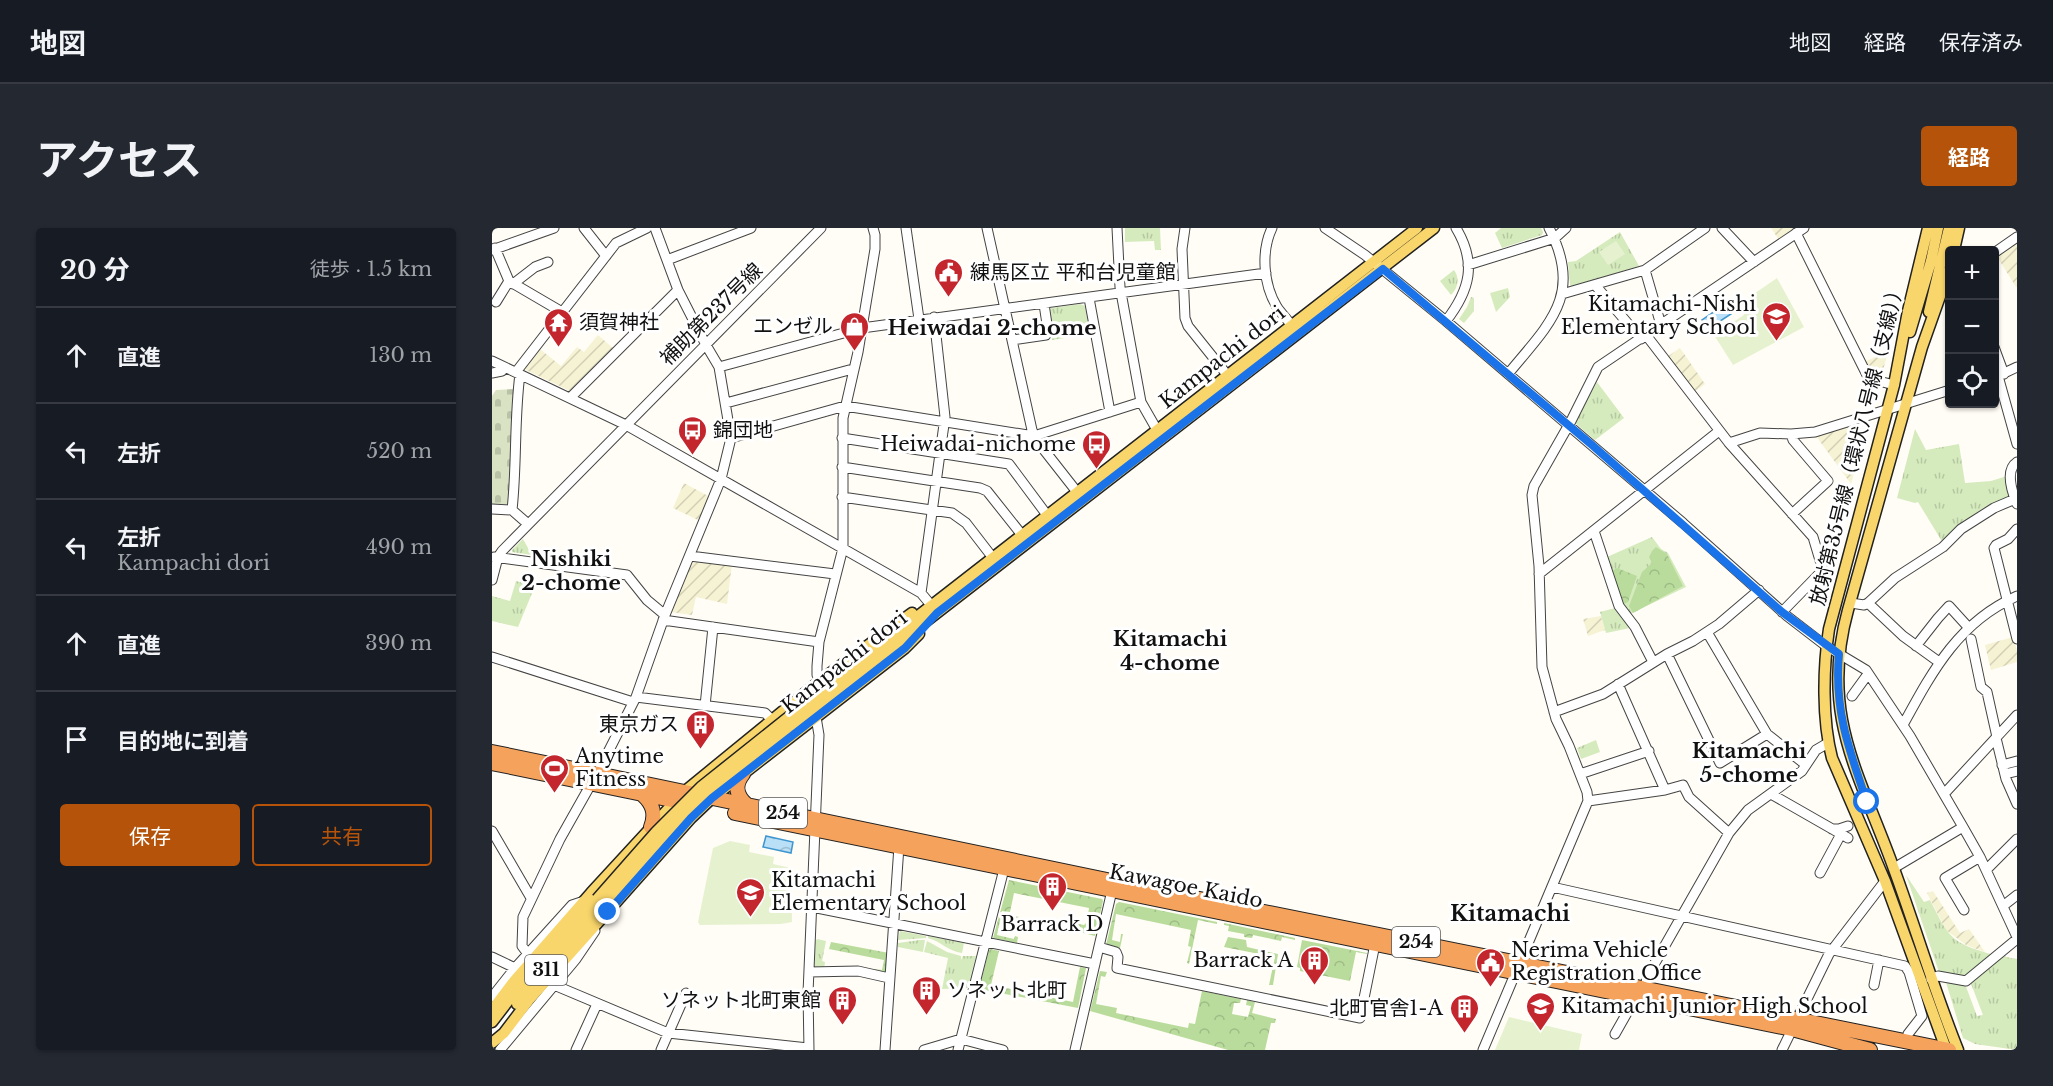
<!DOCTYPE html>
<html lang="ja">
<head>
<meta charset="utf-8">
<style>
	:root { --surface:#171b24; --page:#242831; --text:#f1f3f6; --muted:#9ea1a6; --line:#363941; --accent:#b45309 }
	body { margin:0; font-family:"Libre Baskerville","Noto Sans JP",serif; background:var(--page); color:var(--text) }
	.controls { position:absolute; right:18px; top:18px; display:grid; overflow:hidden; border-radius:6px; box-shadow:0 2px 4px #0004 }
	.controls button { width:54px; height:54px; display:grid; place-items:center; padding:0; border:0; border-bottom:2px solid var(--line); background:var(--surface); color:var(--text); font:30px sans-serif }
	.stop { position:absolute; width:18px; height:18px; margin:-14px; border:4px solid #1a73e8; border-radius:50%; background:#fff }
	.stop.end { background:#1a73e8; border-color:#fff; box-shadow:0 2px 6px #0008 }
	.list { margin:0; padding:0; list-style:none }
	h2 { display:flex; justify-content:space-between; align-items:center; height:78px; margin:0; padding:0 24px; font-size:26px }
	h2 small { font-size:20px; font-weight:400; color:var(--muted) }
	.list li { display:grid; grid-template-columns:39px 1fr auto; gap:18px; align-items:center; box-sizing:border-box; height:96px; padding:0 24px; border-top:2px solid var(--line) }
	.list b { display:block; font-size:22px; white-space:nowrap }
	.list p { margin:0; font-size:20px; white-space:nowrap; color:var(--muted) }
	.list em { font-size:20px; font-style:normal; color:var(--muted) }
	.actions { display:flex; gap:12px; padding:18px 24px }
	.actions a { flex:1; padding:14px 0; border:2px solid var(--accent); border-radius:6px; text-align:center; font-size:21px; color:var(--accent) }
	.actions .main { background:var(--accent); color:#fff }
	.icon { flex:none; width:33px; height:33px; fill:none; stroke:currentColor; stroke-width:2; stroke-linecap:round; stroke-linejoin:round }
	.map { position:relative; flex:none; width:1525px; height:822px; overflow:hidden; border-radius:6px }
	header { display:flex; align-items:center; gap:36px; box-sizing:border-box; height:84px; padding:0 30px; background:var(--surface); border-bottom:2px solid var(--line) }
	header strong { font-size:28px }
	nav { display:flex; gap:33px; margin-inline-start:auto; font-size:21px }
	.intro { display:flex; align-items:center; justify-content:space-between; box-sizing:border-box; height:144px; padding:0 36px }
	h1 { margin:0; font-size:42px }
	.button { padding:15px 27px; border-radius:6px; background:var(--accent); color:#fff; font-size:21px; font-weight:700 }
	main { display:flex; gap:36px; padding:0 36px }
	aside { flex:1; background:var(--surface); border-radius:6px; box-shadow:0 2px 4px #0004 }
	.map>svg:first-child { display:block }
</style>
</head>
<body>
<header>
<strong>地図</strong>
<nav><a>地図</a><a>経路</a><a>保存済み</a></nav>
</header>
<div class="intro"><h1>アクセス</h1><a class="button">経路</a></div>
<main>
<aside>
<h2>20 分<small>徒歩 · 1.5 km</small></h2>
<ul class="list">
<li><svg class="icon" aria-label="ahead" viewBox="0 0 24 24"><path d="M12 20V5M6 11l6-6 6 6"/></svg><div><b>直進</b></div><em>130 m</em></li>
<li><svg class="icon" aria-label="left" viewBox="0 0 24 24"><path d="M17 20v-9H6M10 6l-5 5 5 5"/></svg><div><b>左折</b></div><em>520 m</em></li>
<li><svg class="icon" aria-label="left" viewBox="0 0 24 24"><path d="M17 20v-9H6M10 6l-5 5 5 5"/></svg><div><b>左折</b><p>Kampachi dori</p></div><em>490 m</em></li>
<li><svg class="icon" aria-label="ahead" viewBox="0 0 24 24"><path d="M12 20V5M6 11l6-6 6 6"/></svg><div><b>直進</b></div><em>390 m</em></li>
<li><svg class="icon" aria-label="arrive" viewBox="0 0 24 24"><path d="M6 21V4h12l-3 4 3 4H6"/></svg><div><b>目的地に到着</b></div></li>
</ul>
<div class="actions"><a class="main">保存</a><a>共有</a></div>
</aside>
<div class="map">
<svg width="1525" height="822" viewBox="0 0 1525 822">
	<defs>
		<pattern id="farmland-furrows" width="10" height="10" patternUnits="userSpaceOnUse" patternTransform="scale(1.5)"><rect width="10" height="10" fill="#f6f3d4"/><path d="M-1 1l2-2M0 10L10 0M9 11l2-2" fill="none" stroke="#d2cfb5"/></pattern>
		<pattern id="grass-tufts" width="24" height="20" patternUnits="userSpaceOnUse" patternTransform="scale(1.5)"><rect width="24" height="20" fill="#d5ebbd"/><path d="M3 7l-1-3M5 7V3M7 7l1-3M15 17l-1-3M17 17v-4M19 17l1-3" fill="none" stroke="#b6c8a1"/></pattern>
		<pattern id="forest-crowns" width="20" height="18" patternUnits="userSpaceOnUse" patternTransform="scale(1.5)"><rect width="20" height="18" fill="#b9dc9c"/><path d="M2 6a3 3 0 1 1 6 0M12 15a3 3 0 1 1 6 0" fill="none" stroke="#9ebc85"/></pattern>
		<pattern id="cemetery-stones" width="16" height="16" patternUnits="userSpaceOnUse" patternTransform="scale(1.5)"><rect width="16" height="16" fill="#d9e3c4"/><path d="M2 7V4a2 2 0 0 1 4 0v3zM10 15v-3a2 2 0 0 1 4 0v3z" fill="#b9c2a7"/></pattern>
		<pattern id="water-waves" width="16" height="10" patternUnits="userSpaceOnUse" patternTransform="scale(1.5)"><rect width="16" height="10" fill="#b9e0f7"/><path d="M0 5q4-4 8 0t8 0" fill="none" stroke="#9ebfd3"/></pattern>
	</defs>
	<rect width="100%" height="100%" fill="#fffdf5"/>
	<!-- farmland -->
	<path fill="url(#farmland-furrows)" d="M1279 0H1305L1287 12Z
		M1525 12V59H1524L1504 27Z
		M106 107 122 121 80 164 32 141 48 121 69 138 85 119 92 124Z
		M1188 120 1213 156 1202 164 1175 129Z
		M1394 124 1395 128 1391 142 1379 148 1372 134Z
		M1360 197 1362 204 1375 200 1359 256 1324 208Z
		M192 255 218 269 208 293 181 280Z
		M199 332 240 336 235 376 204 369 200 387 179 384 178 389 175 385Z
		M1109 388 1113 402 1096 408 1091 391Z
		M1521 409 1525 423V434L1499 442 1493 417Z
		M1441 663 1468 705 1477 701 1493 724 1474 717 1454 702 1435 665Z"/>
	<!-- grass -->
	<path fill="url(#grass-tufts)" d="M633 0H668L669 22H663L662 13 633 14Z
		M1009 0H1049L1051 4 1050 7 1010 20 1003 5Z
		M1128 4 1147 38 1080 59 1078 57 1076 34 1084 33Z
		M962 42C968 50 966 60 959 67L948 53Z
		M1016 60 1018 69 1004 84 998 65Z
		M979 69 982 70V83L972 95 967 91 975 79Z
		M588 76 593 78 598 106 560 112 557 83 559 80Z
		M1105 154 1132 190 1103 212 1083 195Z
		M1423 201 1434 222 1467 216 1473 255 1499 253 1515 248 1519 268 1451 315 1426 274 1423 275 1405 270Z
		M1160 309 1169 321 1176 325 1194 359 1138 386 1130 375 1115 329Z
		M31 311 40 327 20 324V322Z
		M24 353 43 358 26 399 0 393V368L18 373Z
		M1123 380 1138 400 1114 405 1108 384Z
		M1104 512 1108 524 1089 531 1085 520Z
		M1414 647 1432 674 1438 672C1458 711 1458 714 1502 727L1473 749 1447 744Z
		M408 703 434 708V710L406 712Z
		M436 708 472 715 470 725C456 723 448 713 436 710Z
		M325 711 334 713 330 733 333 734 332 741H325L322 738 323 714Z
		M428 712H433L431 724 406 719V715Z
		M435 713 455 724 469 728V732L471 728H484L476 760 450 761 456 730 432 724Z
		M1512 725 1514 729 1525 731V822L1483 816 1471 810 1453 751 1473 756 1485 788 1491 787 1478 753Z"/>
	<!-- forest -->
	<path fill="url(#forest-crowns)" d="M1164 319 1175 326 1191 358 1141 385 1137 378 1150 344 1160 335 1157 329 1160 323Z
		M1125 340 1145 348 1136 374 1132 376 1120 343Z
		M517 652 610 671 611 673 603 708 580 702 581 695 592 697 595 694 597 680 522 665 518 684 510 683 509 685 527 689 526 691 509 688 505 707 522 711 523 708 526 709 525 715 501 710Z
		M627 674 725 694V696L706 692 697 736 695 735 699 719 696 718 699 702 624 686 620 712 628 714 629 706H631L628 720 614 717 624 676Z
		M732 695 803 710V712L790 709 789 713 761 707 760 710 752 709V706L736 703 737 698 732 697Z
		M736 709 754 712 755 719 786 726 781 757H777L783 729 732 719Z
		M810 712 875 725V726L864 724 858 753 808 743V740L805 739Z
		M339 714 397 725 395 744 391 747 382 744 383 741 390 742 392 732 337 721Z
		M499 721 507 723 499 757 581 774 588 739 594 740 586 780 487 761 497 722Z
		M608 743 615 744 613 749 609 748 604 776 625 780 624 785 696 800 697 795 703 796 710 763 749 771 748 775H742L740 786 756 789 759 778 754 777 755 772 763 774 760 785 784 791 783 795H779L773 822H736L598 783Z"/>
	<!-- cemetery -->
	<path fill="url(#cemetery-stones)" d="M23 161 18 277 0 276V168L4 162Z"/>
	<!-- pitch -->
	<path fill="#e6f2cf" d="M1124 13 1133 26 1116 37 1107 24Z
		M1285 50 1312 99 1241 137 1222 107 1252 87 1246 77Z
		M238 613 258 617 257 624 282 629 281 636 299 640 300 694 289 696 208 697 206 694 221 620Z
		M1017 789 1090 806 1087 822H1003Z"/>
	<!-- water -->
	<path fill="url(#water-waves)" stroke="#3f96cf" stroke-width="1.5" d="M1233 76 1239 86 1216 101 1210 92Z
		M274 608 301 614 299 625 271 619Z"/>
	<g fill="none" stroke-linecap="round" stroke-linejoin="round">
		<defs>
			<path id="minor" d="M92 0 114 28
				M414 0 427 91
				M495 0 540 202 545 213 585 264
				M625 0 628 59 649 174 665 202
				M693 0 690 21 693 90 696 98 736 148
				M780 0C769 23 771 56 785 79 789 85 795 91 800 98
				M833 0 873 27 954 93 1191 295 1295 388 1334 418 1374 442 1418 508 1471 599 1488 629 1525 709
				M1230 0 1262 34
				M1304 5 1375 147 1383 152 1402 157
				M3 20 17 53 70 84
				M0 22 62 0
				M1502 25 1525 9
				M175 32 259 0
				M976 37 1063 10 1074 0
				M1153 42 1169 97
				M21 56 43 39 56 34
				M1104 58 1149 111
				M1070 66 1153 42 1213 0
				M597 70 618 184
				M4 74 17 53
				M954 93C978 62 985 35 964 0
				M1154 107 1237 215 1321 309 1330 339 1329 344 1290 384
				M521 112 554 107 556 103 552 76
				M1502 119 1512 146
				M0 133 134 197 429 365 444 383
				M227 139 370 100 774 45
				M24 144 124 15 155 0
				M0 145 10 143 12 139
				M1016 146C1057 96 1092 67 1057 0
				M1508 147 1525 139
				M1506 148 1525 216
				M78 170 186 62
				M234 175 357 142 361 143
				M1299 206 1301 212 1336 253 1300 286
				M239 210 353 178 542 208 649 174
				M350 210 517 236 555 287
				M1237 215 1268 205 1299 206 1323 204 1458 162
				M350 239 488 260 495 263 530 307
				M350 269 460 285 474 295 501 330
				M1525 276C1520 264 1513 242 1525 234
				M0 281 20 282 36 296
				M20 282C25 237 22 191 28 146
				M1525 301 1516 311 1504 317 1502 320 1525 411
				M1102 303 1127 378 1143 399 1161 434
				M198 328 343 346
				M2 329 135 347 155 372 173 387
				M1047 346 1227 203
				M0 352 6 329 10 323 329 0
				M429 365 453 189 442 89
				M1359 375 1372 377 1376 375 1403 350 1451 319 1469 301 1502 280 1523 271
				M1376 375 1411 408 1447 434
				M171 392 327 414
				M1215 404 1275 506 1314 537
				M1479 411 1489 459 1495 464 1505 509
				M1424 418 1446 390 1457 378 1477 400
				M1175 426 1228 535 1275 506
				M0 429 141 474
				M329 452 325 447V438L327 414 351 320V190L366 124 383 21V7L381 0
				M1126 456 1173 562
				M1360 468 1376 446
				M144 469 273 485 279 491
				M213 478 221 399
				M1062 484 1111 466 1175 426 1201 413 1227 396 1267 362
				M1411 497C1440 444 1466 394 1525 368
				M1504 510 1514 551 1525 576
				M1510 537 1525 533
				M105 546 144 469 173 387 229 251 239 210 227 139 214 117 186 62 163 0
				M1088 546 1157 523
				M1513 546 1525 543
				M1279 566 1356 610
				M1452 566 1525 487
				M1096 573 1173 562 1191 557 1197 569 1237 605
				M1340 601H1347L1356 598
				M0 603 39 670
				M1402 640 1471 599
				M1494 642 1525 611
				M1328 645 1349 606
				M1060 659 1413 738 1417 744 1430 788 1416 806 1414 814
				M1511 678 1525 667
				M320 679 603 736
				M1472 682 1453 650 1488 629
				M607 719 624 724 626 729 625 740 868 790 883 716
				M36 726 30 718 31 689 68 611 99 556
				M0 729 23 740
				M317 744 366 743 397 750
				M1439 751 1446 748 1474 753 1525 711
				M62 757 176 805 316 820
				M1382 757 1387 732
				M1153 761 1155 749 1237 605 1256 582 1310 543 1324 522 1336 515
				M0 769 23 740 80 677 92 673
				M1123 806 1144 769
				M8 822 84 731 103 703
				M84 822 105 776
				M169 822 194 765
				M317 822 316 765 327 507 324 489
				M393 822 407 618
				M432 822 469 811 511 822
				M466 822 512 641
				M583 822 621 658
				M991 822 1096 573 1095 564 1077 518 1064 491 1050 439 1047 338 1040 267 1042 258 1079 193 1106 139 1312 0
				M1290 822 1337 726 1393 653"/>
			<path id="major" d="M1436 0 1416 83 1402 157 1337 401C1331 440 1330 492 1340 530L1393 653 1454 821
				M1462 22 1467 0
				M1458 40 1430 119 1356 382C1327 487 1368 546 1402 641 1424 701 1442 762 1466 822
				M1437 84 1457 0
				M1418 104 1439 33 1446 0
				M313 476 925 0
				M318 483 942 0
				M25 776 112 676
				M0 782 22 753 99 665 192 564 329 452 420 385
				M0 794 23 764 105 671
				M0 815 12 805 37 772 199 590 220 570 413 420 427 406"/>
			<path id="highway" d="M0 524 663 662 1457 822
				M0 535 204 577
				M251 546C242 557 244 568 255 577
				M151 567C161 576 164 586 159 599
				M243 585 1300 801 1378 822"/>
		</defs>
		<!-- minor casing -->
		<use href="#minor" stroke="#444" stroke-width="11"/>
		<!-- major casing -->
		<use href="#major" stroke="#222" stroke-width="13"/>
		<!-- highway casing -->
		<use href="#highway" stroke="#222" stroke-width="16"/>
		<!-- minor -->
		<use href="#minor" stroke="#fff" stroke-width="9"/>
		<!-- major -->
		<use href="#major" stroke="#f9d66b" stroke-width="10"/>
		<!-- highway -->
		<use href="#highway" stroke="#f5a25d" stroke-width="14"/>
		<defs>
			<path id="major-bridge" d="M105 671 164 604 209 559 313 476
				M112 676 178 601 217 563 318 483"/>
		</defs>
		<!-- major-bridge casing -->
		<use href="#major-bridge" stroke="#222" stroke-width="13" stroke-linecap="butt"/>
		<!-- major-bridge -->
		<use href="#major-bridge" stroke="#f9d66b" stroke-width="10"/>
	</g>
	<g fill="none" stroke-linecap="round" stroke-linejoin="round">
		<!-- route -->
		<path stroke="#1a73e8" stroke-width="8" d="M116 684 199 590 220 570 413 420 445 385 891 41 1100 217 1290 384 1347 426C1342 482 1357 522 1375 574"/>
	</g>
	<!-- icons -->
	<defs>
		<symbol id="civic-pin" viewBox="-11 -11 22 30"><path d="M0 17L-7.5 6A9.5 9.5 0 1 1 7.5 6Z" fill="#c4262e" stroke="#fff"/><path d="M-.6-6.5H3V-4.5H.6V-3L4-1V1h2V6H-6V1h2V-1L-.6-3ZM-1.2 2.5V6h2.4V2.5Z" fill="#fff"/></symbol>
		<symbol id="school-pin" viewBox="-11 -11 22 30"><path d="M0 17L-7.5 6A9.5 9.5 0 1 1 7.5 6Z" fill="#c4262e" stroke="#fff"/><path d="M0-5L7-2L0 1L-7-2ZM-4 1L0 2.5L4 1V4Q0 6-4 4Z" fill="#fff"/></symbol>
		<symbol id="temple-pin" viewBox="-11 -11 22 30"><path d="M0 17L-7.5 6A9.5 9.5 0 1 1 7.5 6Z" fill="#c4262e" stroke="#fff"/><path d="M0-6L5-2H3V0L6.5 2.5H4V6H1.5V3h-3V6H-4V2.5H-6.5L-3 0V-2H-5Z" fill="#fff"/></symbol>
		<symbol id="shop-pin" viewBox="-11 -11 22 30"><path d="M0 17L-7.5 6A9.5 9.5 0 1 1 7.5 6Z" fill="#c4262e" stroke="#fff"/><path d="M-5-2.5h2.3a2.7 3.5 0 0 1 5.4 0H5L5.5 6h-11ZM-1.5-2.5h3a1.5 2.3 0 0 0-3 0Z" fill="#fff"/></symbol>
		<symbol id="bus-pin" viewBox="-11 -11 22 30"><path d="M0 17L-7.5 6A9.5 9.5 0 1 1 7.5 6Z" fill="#c4262e" stroke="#fff"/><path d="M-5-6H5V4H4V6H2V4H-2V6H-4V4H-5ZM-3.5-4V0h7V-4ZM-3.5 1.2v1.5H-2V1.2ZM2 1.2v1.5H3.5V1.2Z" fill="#fff"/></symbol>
		<symbol id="building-pin" viewBox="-11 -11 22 30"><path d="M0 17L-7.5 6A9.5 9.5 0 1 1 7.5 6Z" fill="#c4262e" stroke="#fff"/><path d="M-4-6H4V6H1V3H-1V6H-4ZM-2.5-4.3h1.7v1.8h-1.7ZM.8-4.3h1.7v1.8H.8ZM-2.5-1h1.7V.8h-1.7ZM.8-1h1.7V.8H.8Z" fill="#fff"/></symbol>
		<symbol id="stadium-pin" viewBox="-11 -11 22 30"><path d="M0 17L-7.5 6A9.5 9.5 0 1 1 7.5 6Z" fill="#c4262e" stroke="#fff"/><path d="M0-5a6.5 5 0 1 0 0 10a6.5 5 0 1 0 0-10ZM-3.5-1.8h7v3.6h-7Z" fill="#fff"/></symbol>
	</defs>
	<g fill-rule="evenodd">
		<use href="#civic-pin" x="440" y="28" width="33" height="45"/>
		<use href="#school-pin" x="1268" y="72" width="33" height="45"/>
		<use href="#temple-pin" x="50" y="78" width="33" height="45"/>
		<use href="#shop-pin" x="346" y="82" width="33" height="45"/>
		<use href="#bus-pin" x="184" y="186" width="33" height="45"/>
		<use href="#bus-pin" x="588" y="200" width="33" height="45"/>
		<use href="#building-pin" x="192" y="480" width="33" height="45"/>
		<use href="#stadium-pin" x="46" y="524" width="33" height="45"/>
		<use href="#building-pin" x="544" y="642" width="33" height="45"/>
		<use href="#school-pin" x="242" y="648" width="33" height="45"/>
		<use href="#building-pin" x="806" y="716" width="33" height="45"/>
		<use href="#civic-pin" x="982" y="718" width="33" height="45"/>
		<use href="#building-pin" x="418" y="746" width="33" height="45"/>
		<use href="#building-pin" x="334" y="756" width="33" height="45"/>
		<use href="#school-pin" x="1032" y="762" width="33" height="45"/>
		<use href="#building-pin" x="956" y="764" width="33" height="45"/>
	</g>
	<g text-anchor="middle" stroke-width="6" stroke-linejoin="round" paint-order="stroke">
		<!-- shield labels -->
		<g fill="#fff" stroke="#585858" stroke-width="1.5">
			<rect x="267" y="570" width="48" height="30" rx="4.5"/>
			<rect x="900" y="699" width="48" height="30" rx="4.5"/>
			<rect x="33" y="727" width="42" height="30" rx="4.5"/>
		</g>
		<g font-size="18" font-weight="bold" fill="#111">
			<text x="291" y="591">254</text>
			<text x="924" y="720">254</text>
			<text x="54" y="748">311</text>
		</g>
		<!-- poi labels -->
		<g font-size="20" fill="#111" stroke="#fff" text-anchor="start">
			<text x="478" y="51">練馬区立 平和台児童館</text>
			<text x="1264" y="83" text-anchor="end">Kitamachi-Nishi<tspan x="1264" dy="23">Elementary School</tspan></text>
			<text x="87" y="101">須賀神社</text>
			<text x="341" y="105" text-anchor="end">エンゼル</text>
			<text x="221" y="209">錦団地</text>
			<text x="584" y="223" text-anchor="end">Heiwadai-nichome</text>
			<text x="187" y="503" text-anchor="end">東京ガス</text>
			<text x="83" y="535">Anytime<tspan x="83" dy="23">Fitness</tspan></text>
			<text x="279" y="659">Kitamachi<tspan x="279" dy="23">Elementary School</tspan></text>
			<text x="560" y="703" text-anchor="middle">Barrack D</text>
			<text x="1019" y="729">Nerima Vehicle<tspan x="1019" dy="23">Registration Office</tspan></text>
			<text x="801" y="739" text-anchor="end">Barrack A</text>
			<text x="455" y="769">ソネット北町</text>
			<text x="329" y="779" text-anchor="end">ソネット北町東館</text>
			<text x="1069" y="785">Kitamachi Junior High School</text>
			<text x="951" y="787" text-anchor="end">北町官舎1-A</text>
		</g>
		<!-- street labels -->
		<g font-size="20" fill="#111" stroke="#fff">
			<text transform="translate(219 86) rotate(-45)" y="7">補助第237号線</text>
			<text transform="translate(730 129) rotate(-38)" y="7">Kampachi dori</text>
			<text transform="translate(1365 215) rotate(-76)" y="7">放射第35号線（環状八号線（支線））</text>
			<text transform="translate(352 434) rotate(-38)" y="7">Kampachi dori</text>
			<text transform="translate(694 658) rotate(11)" y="7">Kawagoe Kaido</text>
		</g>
		<!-- neighbourhood labels -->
		<g font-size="21" font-weight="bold" fill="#111" stroke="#fff">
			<text x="500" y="107">Heiwadai 2-chome</text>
			<text x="79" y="338">Nishiki<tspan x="79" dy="24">2-chome</tspan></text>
			<text x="678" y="418">Kitamachi<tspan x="678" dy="24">4-chome</tspan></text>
			<text x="1257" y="530">Kitamachi<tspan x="1257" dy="24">5-chome</tspan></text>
		</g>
		<!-- quarter labels -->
		<g font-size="22" font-weight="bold" fill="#111" stroke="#fff">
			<text x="1018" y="693">Kitamachi</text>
		</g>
	</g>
</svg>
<div class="controls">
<button>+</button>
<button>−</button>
<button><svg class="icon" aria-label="locate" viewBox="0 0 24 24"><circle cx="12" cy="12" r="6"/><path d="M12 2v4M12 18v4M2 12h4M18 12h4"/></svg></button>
</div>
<div class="stop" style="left:1375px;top:574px"></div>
<div class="stop end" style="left:116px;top:684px"></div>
</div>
</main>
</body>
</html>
